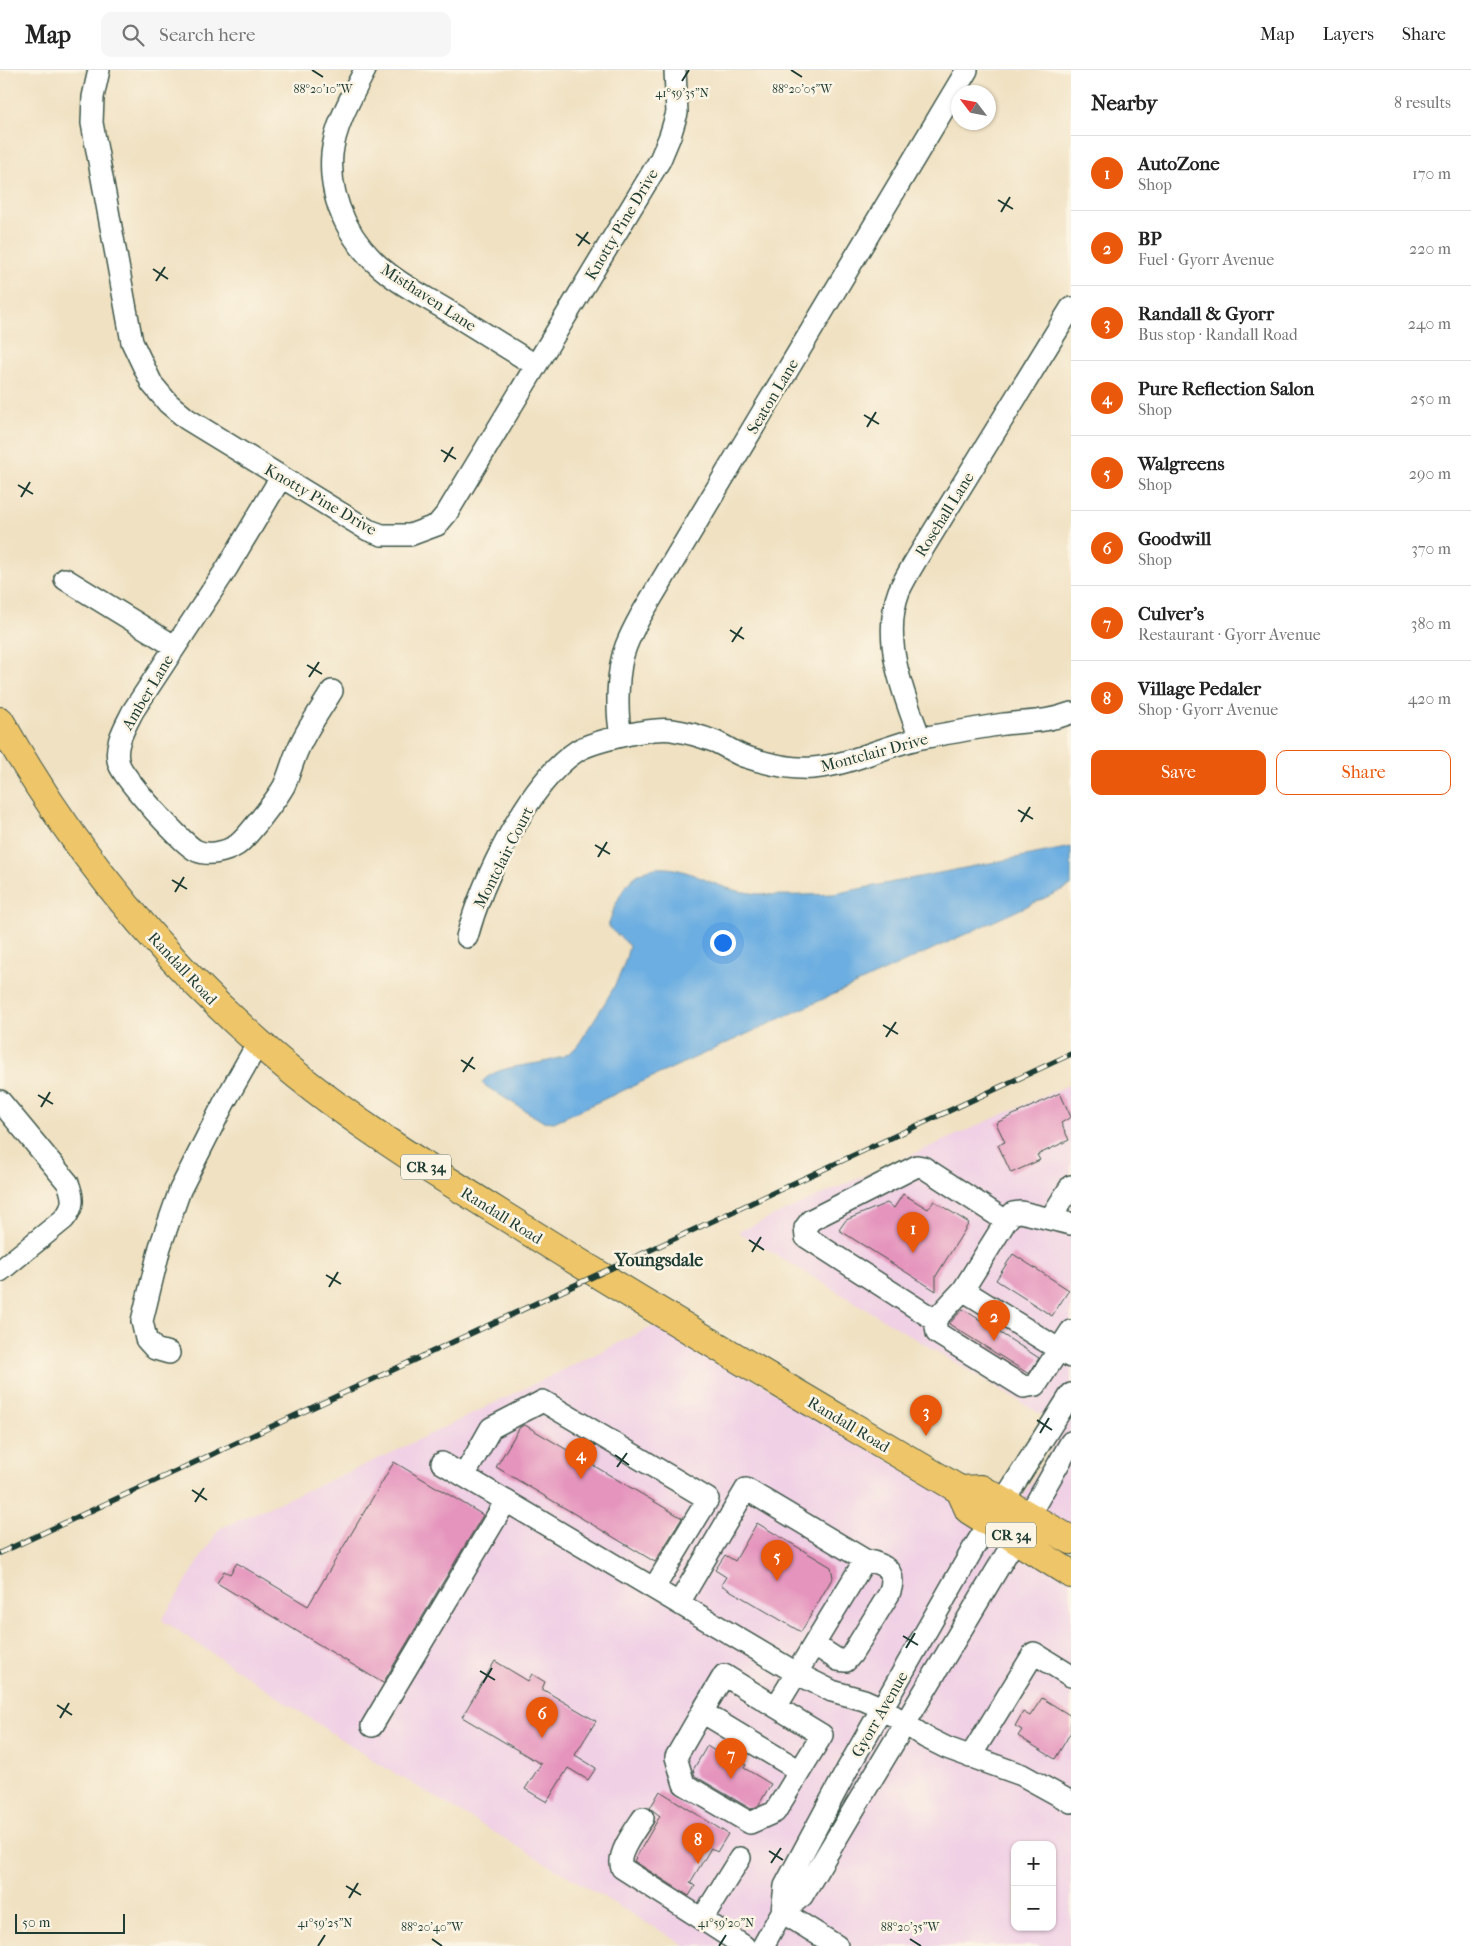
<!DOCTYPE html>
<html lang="en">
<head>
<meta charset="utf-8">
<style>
	:root { --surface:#fff; --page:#f6f6f6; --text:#222; --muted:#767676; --line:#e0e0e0; --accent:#ea580c }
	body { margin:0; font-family:"IM FELL French Canon",serif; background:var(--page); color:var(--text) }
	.controls { position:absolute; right:15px; bottom:15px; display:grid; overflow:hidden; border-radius:10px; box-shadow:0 1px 4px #0004 }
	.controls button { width:45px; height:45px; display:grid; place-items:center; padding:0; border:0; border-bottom:1px solid var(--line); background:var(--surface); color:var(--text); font:25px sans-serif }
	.compass { position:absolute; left:951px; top:15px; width:45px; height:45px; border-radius:50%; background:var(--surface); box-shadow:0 1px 4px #0004; rotate:302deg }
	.scale { position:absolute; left:15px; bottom:12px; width:110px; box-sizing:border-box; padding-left:5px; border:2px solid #1f3d34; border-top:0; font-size:14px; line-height:18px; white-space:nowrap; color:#1f3d34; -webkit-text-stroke:4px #fcf5e5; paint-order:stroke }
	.you { position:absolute; left:722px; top:872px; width:18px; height:18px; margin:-12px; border:4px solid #fff; border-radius:50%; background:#1a73e8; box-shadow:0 0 0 8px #1a73e833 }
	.badge { display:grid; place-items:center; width:32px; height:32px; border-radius:50%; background:var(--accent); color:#fff; font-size:16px; font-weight:700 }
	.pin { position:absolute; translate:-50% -41px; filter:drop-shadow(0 1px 2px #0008) }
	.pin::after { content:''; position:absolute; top:26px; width:18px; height:15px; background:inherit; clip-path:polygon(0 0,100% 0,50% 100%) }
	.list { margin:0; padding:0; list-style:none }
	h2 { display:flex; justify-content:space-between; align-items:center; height:65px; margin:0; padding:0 20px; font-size:21px }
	h2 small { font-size:16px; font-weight:400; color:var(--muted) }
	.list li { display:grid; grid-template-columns:32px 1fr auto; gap:15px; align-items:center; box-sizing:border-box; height:75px; padding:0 20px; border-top:1px solid var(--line) }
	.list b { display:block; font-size:19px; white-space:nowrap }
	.list p { margin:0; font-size:16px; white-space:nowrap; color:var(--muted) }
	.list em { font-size:16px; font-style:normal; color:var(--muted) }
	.actions { display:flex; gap:10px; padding:15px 20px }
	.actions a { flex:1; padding:11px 0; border:1px solid var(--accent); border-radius:10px; text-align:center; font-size:18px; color:var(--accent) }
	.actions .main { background:var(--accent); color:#fff }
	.icon { flex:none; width:28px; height:28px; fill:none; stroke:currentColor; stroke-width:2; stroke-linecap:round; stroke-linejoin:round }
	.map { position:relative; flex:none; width:1071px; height:1876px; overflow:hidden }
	header { display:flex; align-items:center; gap:30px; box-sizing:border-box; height:70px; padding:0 25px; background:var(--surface); border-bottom:1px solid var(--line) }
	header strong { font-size:24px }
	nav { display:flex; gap:28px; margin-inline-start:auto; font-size:18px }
	.search { width:350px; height:45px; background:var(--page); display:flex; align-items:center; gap:12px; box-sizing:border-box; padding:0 18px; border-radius:10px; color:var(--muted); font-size:19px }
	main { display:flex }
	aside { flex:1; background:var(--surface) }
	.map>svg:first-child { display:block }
</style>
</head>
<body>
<header>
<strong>Map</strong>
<div class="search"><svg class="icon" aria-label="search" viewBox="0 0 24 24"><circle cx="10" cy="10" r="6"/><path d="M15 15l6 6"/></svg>Search here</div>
<nav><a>Map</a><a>Layers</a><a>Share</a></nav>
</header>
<main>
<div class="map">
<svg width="1071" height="1876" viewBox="0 0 1071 1876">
	<rect width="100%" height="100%" fill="#fcf5e5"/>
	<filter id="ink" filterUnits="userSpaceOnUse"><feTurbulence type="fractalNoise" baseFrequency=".02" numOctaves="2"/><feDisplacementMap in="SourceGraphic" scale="10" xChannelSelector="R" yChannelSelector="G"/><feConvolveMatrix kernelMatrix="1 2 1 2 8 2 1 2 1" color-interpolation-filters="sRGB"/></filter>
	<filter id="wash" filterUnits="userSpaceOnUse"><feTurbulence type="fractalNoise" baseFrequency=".0096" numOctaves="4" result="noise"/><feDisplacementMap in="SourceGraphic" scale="20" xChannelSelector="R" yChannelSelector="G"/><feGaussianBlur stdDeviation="1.12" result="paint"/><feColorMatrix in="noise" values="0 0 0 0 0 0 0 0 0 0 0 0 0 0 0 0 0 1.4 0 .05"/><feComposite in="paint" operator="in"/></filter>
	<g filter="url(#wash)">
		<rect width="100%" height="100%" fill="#f0e1c2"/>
		<!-- built -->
		<path fill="#f0d0e5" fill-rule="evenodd" d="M1071 1014V1476L1014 1441 1064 1358 738 1162Z
			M660 1253 1071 1501V1876H686L374 1691 162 1550 219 1459 391 1383ZM1015 1775H1052V1857H1015Z"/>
		<!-- water -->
		<path fill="#6caee1" stroke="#46768a" d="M1071 777V816L554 1052 542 1051 484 1015 482 1012C500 991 547 998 569 983 578 978 583 967 588 959 605 933 623 907 629 876 624 868 614 864 608 856 620 819 634 789 679 800 701 806 721 819 744 822 773 827 804 825 833 824Z"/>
		<g id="blocks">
			<!-- building -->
			<path fill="#e594bd" d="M1060 1023 1071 1047 1061 1053 1069 1070 1037 1085 1040 1090 1011 1103 998 1075 1005 1072 996 1053Z
				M903 1124 928 1139 934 1131 969 1153 936 1206V1221L839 1160 846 1150 887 1133 894 1138Z
				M1013 1184 1069 1220 1052 1246 996 1210Z
				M963 1239 1039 1288 1029 1304 949 1254Z
				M525 1355 682 1448 655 1492 496 1397 520 1357Z
				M394 1392 483 1445 383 1613 217 1513 224 1501 230 1504 237 1493 308 1536Z
				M757 1453 831 1497 833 1507 801 1562 721 1515 726 1507 715 1500 725 1485 735 1491Z
				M495 1591 528 1611 532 1604 545 1612 542 1619 596 1651 575 1685 596 1698 588 1710 568 1698 547 1732 525 1719 541 1694 462 1647Z
				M1042 1628 1071 1646V1662L1055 1689 1018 1666 1022 1660 1015 1656 1023 1642 1030 1646Z
				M707 1676 729 1690 732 1686 746 1695 744 1698 771 1714 758 1736 751 1739 695 1706 693 1700Z
				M660 1721 728 1764 717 1782 711 1778 690 1813 695 1816 689 1826 634 1791 660 1746 650 1738Z"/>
		</g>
	</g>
	<g filter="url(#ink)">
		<use href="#blocks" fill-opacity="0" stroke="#3e5649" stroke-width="1"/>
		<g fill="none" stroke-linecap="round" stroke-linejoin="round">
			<defs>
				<path id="minor" d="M99 0 93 27 92 53 132 272 152 314 168 333 187 349 368 460 382 465H410L437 455 447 443 660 90 670 66 677 43 675 0
					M365 0C352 26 335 55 332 84 328 132 352 177 390 205 407 218 427 228 445 239 475 258 505 276 535 295
					M281 407 227 498 133 641C125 657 113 676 119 694 124 709 183 775 197 781 209 786 226 782 237 775 247 768 278 727 284 716 290 703 293 689 299 677 308 657 321 639 332 621
					M65 509 174 576
					M621 665C616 642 617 598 626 576 630 566 635 556 640 547L967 0
					M920 668C903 623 881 569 899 521 904 510 910 500 916 490L1071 238
					M467 867C482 811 528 713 577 681 589 673 621 666 635 663 647 661 660 658 672 660 686 662 703 667 716 672 725 676 733 682 743 686 764 693 790 700 813 698 851 695 886 675 922 668 949 663 977 658 1004 654 1029 651 1047 652 1071 643
					M0 1031 68 1113C74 1128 74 1137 64 1149L0 1201
					M1050 1149 1071 1116
					M1006 1151 923 1097 917 1096 811 1150 805 1158 806 1167 935 1250 937 1263 1024 1317 1036 1315 1071 1261
					M935 1250 963 1220
					M169 1283 155 1279 146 1269 142 1251 160 1177 180 1120 224 1033 258 973
					M1071 1287 963 1220 1006 1151 1013 1143 1021 1142 1071 1154
					M442 1393 798 1604 832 1621 864 1630 882 1638 925 1667 947 1678 1022 1705 1071 1732
					M464 1406 491 1358 543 1331 708 1429 654 1518
					M679 1533 746 1419 865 1490 776 1637 724 1605 702 1642 800 1701 822 1665 776 1637
					M815 1575 838 1590 846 1591 852 1584 889 1524C898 1501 885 1494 865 1490
					M702 1642 676 1687 684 1714 750 1753 775 1742 800 1701
					M372 1656 506 1431
					M970 1687 1034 1583 1071 1606
					M643 1748C635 1760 616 1785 622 1798L702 1849
					M740 1788 702 1849 744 1876
					M782 1842 785 1816 848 1698 973 1479 1071 1324
					M782 1842 837 1876
					M763 1876 782 1842 802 1826 1016 1468 1071 1372"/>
				<path id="major" d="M0 651C67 771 155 881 258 972 339 1045 432 1101 525 1159 668 1249 815 1334 960 1420L981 1419 1071 1470
					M960 1420 969 1440 1071 1504"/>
			</defs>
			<!-- minor casing -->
			<use href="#minor" stroke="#3e5649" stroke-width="24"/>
			<!-- major casing -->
			<use href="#major" stroke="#3e5649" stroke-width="30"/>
			<!-- minor -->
			<use href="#minor" stroke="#fff" stroke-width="21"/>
			<!-- major -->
			<use href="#major" stroke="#eec569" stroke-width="28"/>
			<defs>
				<path id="rail" d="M0 1483 1071 984"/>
			</defs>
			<!-- rail casing -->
			<use href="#rail" stroke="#1f3d34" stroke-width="5.5"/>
			<!-- rail -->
			<use href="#rail" stroke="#fcf5e5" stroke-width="4" stroke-dasharray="11" stroke-linecap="butt"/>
		</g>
	</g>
	<!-- ticks -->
	<path fill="none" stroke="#1f3d34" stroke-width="2" d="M312 0 323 7M791 0 802 7M682 11 689 0M998 130 1013 139M1001 142 1010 127M576 164 590 174M578 176 588 162M153 199 168 209M156 211 165 197M864 345 879 354M867 357 876 342M441 380 456 389M444 392 453 377M18 415 33 424M21 427 30 412M730 560 744 569M732 572 742 557M307 595 322 604M309 607 319 592M1018 740 1033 749M1021 752 1030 737M595 775 610 784M598 787 607 772M172 810 187 819M175 822 184 807M883 955 898 964M886 967 896 952M461 990 475 999M463 1002 473 987M38 1025 53 1034M41 1037 50 1022M749 1170 764 1180M752 1182 761 1167M326 1205 341 1214M329 1217 338 1202M1037 1350 1052 1360M1040 1363 1049 1348M615 1385 629 1395M617 1397 627 1383M192 1420 207 1430M195 1432 204 1418M903 1566 918 1575M906 1578 915 1563M480 1601 495 1610M483 1613 492 1598M57 1635 72 1645M60 1648 69 1633M769 1781 783 1790M771 1793 781 1778M346 1816 361 1825M349 1828 358 1813M432 1869 442 1876M910 1869 921 1876M318 1876 325 1865M719 1876 726 1865"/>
	<g text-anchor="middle" stroke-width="5" stroke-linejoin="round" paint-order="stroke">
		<!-- shield labels -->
		<g fill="#fcf5e5" stroke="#617469" stroke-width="1">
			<rect x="401" y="1084.5" width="50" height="25" rx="4"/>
			<rect x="986" y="1452.5" width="50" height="25" rx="4"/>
		</g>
		<g font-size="15" font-weight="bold" fill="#1f3d34">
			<text x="426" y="1102">CR 34</text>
			<text x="1011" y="1470">CR 34</text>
		</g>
		<!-- street labels -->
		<g font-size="16" fill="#1f3d34" stroke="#fcf5e5">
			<text transform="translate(621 154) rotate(-59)" y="6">Knotty Pine Drive</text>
			<text transform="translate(429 227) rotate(33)" y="6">Misthaven Lane</text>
			<text transform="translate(772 326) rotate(-59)" y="6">Seaton Lane</text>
			<text transform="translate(321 429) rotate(30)" y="6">Knotty Pine Drive</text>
			<text transform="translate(944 444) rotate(-58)" y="6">Rosehall Lane</text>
			<text transform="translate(147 622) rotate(-59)" y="6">Amber Lane</text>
			<text transform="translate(874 682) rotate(-15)" y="6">Montclair Drive</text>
			<text transform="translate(503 787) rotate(-63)" y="6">Montclair Court</text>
			<text transform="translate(183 898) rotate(47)" y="6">Randall Road</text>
			<text transform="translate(502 1145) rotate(32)" y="6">Randall Road</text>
			<text transform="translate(849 1354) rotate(31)" y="6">Randall Road</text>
			<text transform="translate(879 1644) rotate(-60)" y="6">Gyorr Avenue</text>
		</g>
		<!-- neighbourhood labels -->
		<g font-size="18" font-weight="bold" fill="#1f3d34" stroke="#fcf5e5">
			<text x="659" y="1196">Youngsdale</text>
		</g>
	</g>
	<g font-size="12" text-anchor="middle" fill="#1f3d34" stroke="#fcf5e5" stroke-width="5" stroke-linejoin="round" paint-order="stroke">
		<text x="323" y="23">88°20'10"W</text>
		<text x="802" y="23">88°20'05"W</text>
		<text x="682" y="27">41°59'35"N</text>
		<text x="325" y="1857">41°59'25"N</text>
		<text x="726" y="1857">41°59'20"N</text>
		<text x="432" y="1861">88°20'40"W</text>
		<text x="910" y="1861">88°20'35"W</text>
	</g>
</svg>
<div class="controls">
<button>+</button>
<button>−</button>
</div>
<svg class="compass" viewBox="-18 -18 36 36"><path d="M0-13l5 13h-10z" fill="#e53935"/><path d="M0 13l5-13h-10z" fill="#767676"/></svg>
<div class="scale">50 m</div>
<div class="you"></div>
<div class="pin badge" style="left:913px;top:1183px">1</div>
<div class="pin badge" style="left:994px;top:1271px">2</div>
<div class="pin badge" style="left:926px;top:1366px">3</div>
<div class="pin badge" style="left:581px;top:1409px">4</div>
<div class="pin badge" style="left:777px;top:1511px">5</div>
<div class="pin badge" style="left:542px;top:1668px">6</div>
<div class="pin badge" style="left:731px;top:1709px">7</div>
<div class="pin badge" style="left:698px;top:1794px">8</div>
</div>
<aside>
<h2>Nearby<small>8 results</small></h2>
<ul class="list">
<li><span class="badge">1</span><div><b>AutoZone</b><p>Shop</p></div><em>170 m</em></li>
<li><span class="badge">2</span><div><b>BP</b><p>Fuel · Gyorr Avenue</p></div><em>220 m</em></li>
<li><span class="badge">3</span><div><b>Randall &amp; Gyorr</b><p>Bus stop · Randall Road</p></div><em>240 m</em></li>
<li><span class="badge">4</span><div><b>Pure Reflection Salon</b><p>Shop</p></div><em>250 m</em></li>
<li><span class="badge">5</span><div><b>Walgreens</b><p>Shop</p></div><em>290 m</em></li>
<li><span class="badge">6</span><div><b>Goodwill</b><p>Shop</p></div><em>370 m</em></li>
<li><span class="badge">7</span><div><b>Culver's</b><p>Restaurant · Gyorr Avenue</p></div><em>380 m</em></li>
<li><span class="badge">8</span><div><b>Village Pedaler</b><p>Shop · Gyorr Avenue</p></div><em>420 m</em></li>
</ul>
<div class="actions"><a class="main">Save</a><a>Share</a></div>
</aside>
</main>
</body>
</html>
